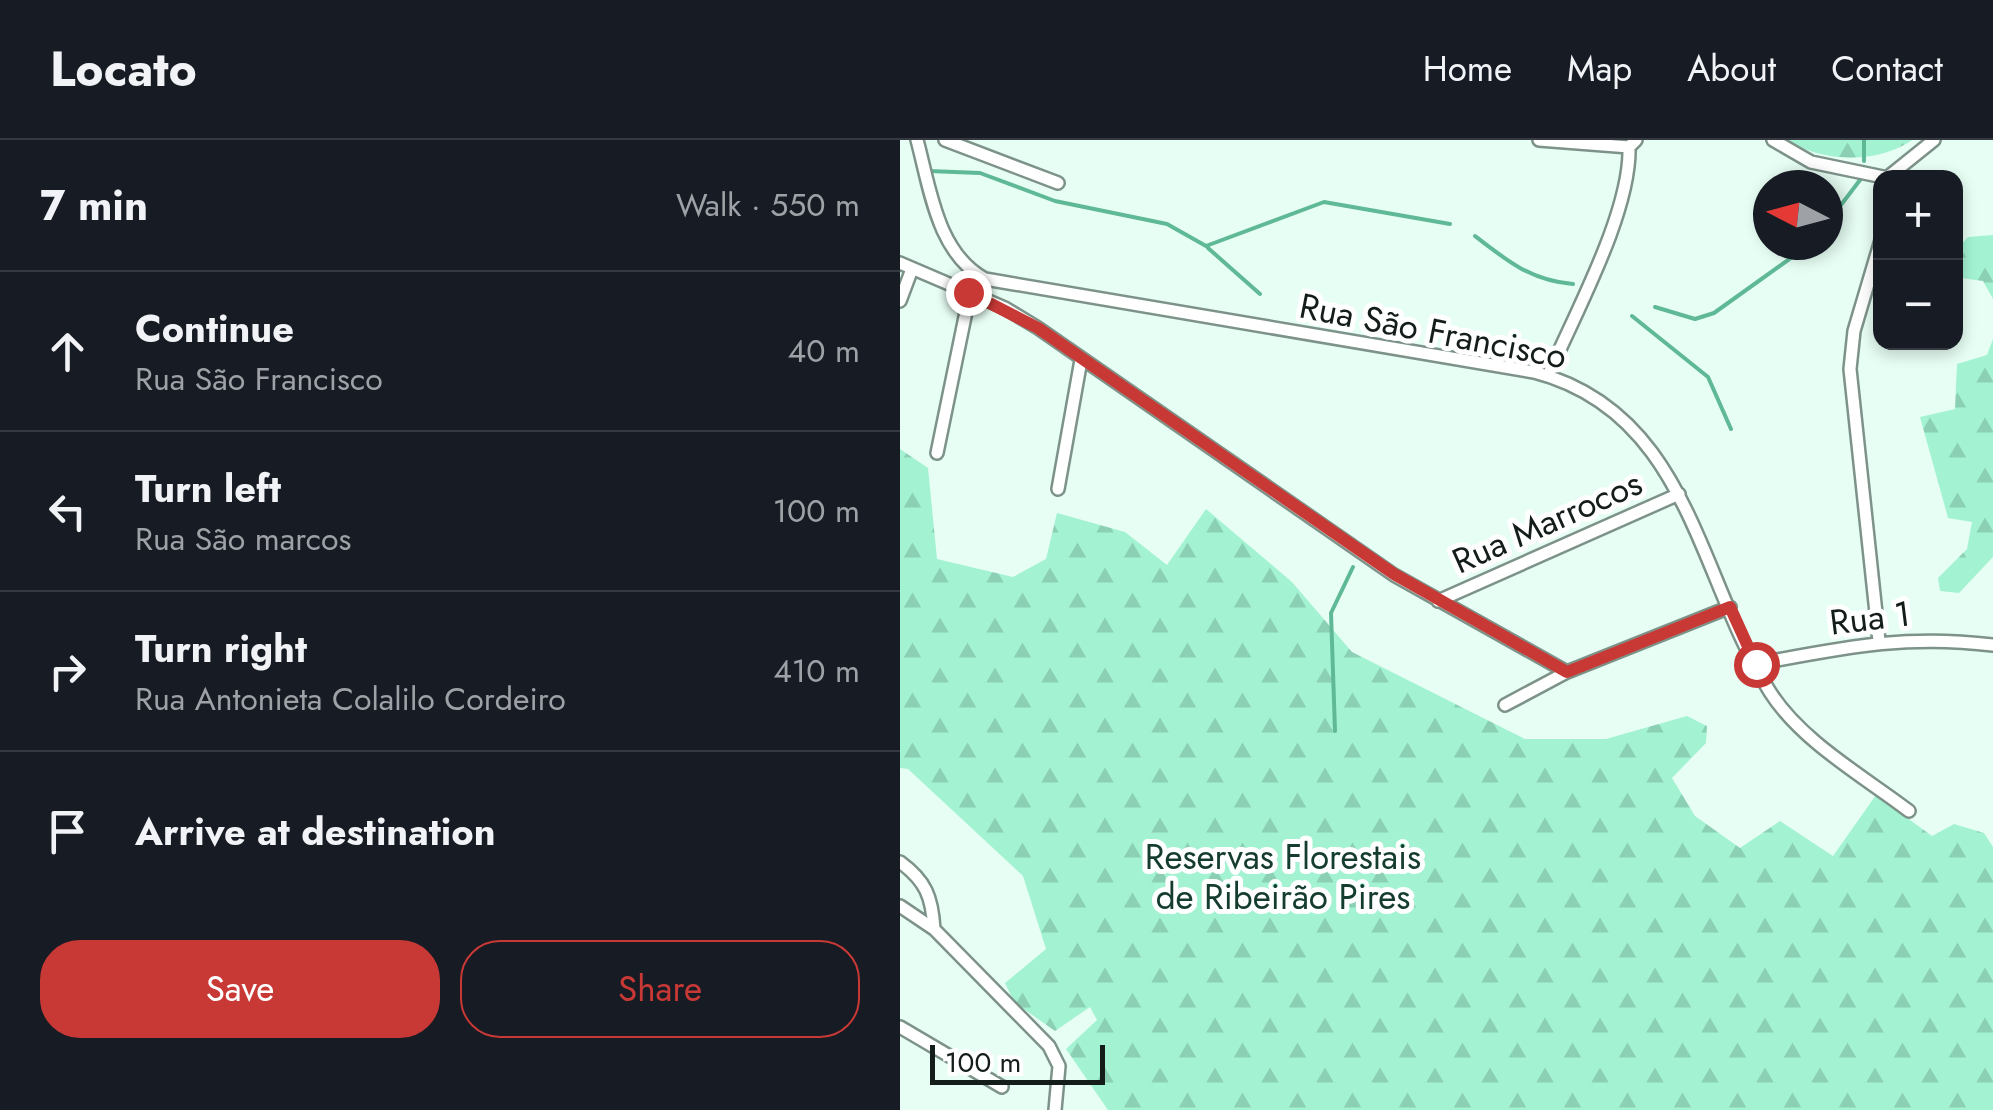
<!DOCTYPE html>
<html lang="en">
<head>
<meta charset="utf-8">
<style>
	:root { --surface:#171b24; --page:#242831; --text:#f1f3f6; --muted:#9ea1a6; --line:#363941; --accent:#c83936 }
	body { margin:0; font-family:Jost,sans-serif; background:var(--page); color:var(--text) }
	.controls { position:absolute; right:30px; top:30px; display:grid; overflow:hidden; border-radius:20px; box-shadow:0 5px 15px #0003 }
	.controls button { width:90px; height:90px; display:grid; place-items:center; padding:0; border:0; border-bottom:2px solid var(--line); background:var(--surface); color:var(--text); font:50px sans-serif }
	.compass { position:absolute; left:853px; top:30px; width:90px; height:90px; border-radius:50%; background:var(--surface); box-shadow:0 5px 15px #0003; rotate:276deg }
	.scale { position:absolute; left:30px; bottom:25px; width:175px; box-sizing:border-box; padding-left:10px; border:5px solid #141d19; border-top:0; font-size:28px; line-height:35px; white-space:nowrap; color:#141d19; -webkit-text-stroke:8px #fff; paint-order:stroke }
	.stop { position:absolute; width:30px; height:30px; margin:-22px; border:8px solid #c83936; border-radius:50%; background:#fff }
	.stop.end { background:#c83936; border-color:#fff; box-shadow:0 2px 10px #0008 }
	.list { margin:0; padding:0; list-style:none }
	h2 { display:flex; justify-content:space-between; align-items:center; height:130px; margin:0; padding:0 40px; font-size:42px }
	h2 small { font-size:32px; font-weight:400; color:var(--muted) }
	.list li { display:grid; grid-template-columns:65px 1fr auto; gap:30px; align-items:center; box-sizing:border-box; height:160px; padding:0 40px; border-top:2px solid var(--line) }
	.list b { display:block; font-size:38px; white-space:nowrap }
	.list p { margin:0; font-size:32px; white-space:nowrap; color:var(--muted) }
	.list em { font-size:32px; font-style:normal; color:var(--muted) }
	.actions { display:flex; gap:20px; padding:30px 40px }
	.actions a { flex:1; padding:22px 0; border:2px solid var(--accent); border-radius:40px; text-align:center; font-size:35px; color:var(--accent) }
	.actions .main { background:var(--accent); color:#fff }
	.icon { flex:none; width:55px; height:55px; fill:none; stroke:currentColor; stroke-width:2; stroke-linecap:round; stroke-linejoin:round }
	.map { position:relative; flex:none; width:1093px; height:970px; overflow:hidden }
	header { display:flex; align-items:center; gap:60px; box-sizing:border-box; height:140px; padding:0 50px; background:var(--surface); border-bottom:2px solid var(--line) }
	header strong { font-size:48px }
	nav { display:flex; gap:55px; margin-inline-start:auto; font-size:35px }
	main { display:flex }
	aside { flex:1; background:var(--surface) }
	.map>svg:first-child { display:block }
</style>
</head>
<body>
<header>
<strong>Locato</strong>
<nav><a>Home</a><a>Map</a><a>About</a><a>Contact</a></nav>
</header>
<main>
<aside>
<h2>7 min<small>Walk · 550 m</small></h2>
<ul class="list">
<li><svg class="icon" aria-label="ahead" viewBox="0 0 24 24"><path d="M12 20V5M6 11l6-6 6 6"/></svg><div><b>Continue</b><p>Rua São Francisco</p></div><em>40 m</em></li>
<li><svg class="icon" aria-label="left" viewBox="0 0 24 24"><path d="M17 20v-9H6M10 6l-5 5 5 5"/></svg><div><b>Turn left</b><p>Rua São marcos</p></div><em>100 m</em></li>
<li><svg class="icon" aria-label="right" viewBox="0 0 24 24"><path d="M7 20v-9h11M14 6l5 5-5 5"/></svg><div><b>Turn right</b><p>Rua Antonieta Colalilo Cordeiro</p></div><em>410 m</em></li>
<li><svg class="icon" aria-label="arrive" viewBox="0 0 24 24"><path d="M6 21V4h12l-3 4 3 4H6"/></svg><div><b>Arrive at destination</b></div></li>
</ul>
<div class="actions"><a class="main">Save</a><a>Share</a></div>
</aside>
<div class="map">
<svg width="1093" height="970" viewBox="0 0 1093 970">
	<defs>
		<pattern id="forest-firs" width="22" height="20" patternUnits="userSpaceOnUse" patternTransform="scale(2.5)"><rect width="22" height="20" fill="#a3f3d2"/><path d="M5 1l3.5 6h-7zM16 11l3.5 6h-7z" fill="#8bd0b4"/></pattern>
	</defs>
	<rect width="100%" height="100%" fill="#e7fef4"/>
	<!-- forest -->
	<path fill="url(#forest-firs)" d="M888 0H1012C978 24 922 23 888 0Z
		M1093 95V159L1083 141 1061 138 1056 146V110L1068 97Z
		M1093 199V417L1059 453 1040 451 1038 438 1067 409 1072 382 1048 378 1020 277 1055 269 1057 224 1087 215Z
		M0 309 28 328 37 419 113 437 146 419 157 373 225 392 267 425 306 369 392 442 452 512 625 599H706L787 576 807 586 806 603 772 638 795 676 840 708 880 681 933 716 976 655 1032 696 1054 684 1084 693 1093 707V970H208L166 909 197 880 190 867 155 891 114 862 105 843 146 809 123 736 8 629 0 628Z"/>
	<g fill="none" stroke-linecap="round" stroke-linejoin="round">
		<!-- stream -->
		<path stroke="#5fb997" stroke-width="4" d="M964 21V0
			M29 31 80 33 155 61 267 84 306 106 424 62 550 84
			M928 82 960 40
			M575 96C607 121 632 141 673 144
			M308 108 360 154
			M755 167 795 179 814 173 909 105
			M732 176 808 237 831 289
			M435 591 431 473 453 427"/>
		<defs>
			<path id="street" d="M17 0C30 48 37 113 85 139L634 232C789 272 798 438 870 552 901 601 963 636 1009 671
				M45 0 158 43
				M639 0 729 7
				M873 0 911 22 988 38
				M988 37 1034 0
				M0 123 105 168 138 188 494 435 667 532
				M0 161 12 129
				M648 236C675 173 731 72 729 7L736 0
				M37 313 74 133
				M158 349 181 220
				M538 461 779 354
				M979 501 950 229 954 191 981 100
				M856 524C942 508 1004 494 1093 505
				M605 565 667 532 830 467
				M0 722C26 741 32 757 34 789
				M0 766 34 789 149 906 159 926 155 970
				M0 887 102 947"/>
		</defs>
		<!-- street casing -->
		<use href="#street" stroke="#7d9389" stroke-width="16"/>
		<!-- street -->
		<use href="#street" stroke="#fff" stroke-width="11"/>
	</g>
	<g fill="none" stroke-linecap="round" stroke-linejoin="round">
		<!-- route -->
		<path stroke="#c83936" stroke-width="12" d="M68 152 138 188 494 434 667 532 830 467 856 524"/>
	</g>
	<g text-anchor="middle" stroke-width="10" stroke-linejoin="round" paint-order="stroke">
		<!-- street labels -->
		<g font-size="35" fill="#141d19" stroke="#fff">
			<text transform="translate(533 191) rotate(11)" y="12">Rua São Francisco</text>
			<text transform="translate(647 382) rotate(-24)" y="12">Rua Marrocos</text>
			<text transform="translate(970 478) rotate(-7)" y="12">Rua 1</text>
		</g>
		<!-- park labels -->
		<g font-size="35" fill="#153d2f" stroke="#fff">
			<text x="383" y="729">Reservas Florestais<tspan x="383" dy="40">de Ribeirão Pires</tspan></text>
		</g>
	</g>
</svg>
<div class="controls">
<button>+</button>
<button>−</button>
</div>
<svg class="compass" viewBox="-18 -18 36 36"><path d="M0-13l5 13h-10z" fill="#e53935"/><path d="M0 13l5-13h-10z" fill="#9ea1a6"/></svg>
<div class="scale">100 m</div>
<div class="stop" style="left:856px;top:524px"></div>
<div class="stop end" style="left:68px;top:152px"></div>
</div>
</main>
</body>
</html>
